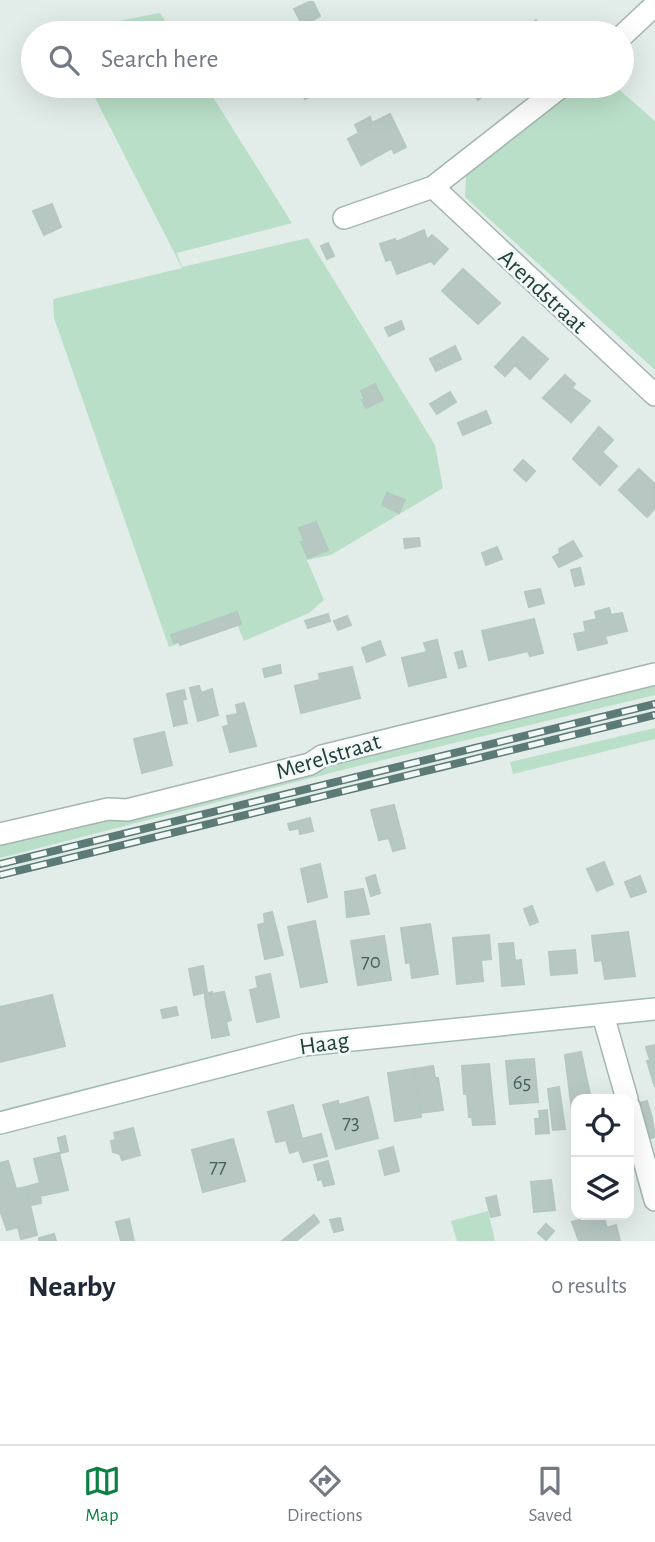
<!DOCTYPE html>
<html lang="en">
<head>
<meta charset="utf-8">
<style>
	:root { --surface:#fff; --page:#f6f6f7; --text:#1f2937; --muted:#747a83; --line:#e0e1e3; --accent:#0b8043 }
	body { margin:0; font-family:"Alegreya Sans",sans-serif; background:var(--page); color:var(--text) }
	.controls { position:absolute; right:21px; bottom:21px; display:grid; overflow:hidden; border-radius:14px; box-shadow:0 7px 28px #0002 }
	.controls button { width:63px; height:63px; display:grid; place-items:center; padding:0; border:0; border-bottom:2px solid var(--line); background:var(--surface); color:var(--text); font:35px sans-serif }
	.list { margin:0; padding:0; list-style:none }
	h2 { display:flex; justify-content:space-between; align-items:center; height:91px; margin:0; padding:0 28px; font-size:30px }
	h2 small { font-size:23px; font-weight:400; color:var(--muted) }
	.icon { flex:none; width:38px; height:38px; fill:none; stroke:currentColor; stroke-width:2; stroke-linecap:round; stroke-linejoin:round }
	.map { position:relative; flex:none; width:655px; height:1241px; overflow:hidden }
	.search { position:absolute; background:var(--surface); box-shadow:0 7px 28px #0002; left:21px; right:21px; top:21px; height:77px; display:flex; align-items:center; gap:18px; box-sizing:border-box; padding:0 24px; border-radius:38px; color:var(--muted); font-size:26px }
	.sheet { height:203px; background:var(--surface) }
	nav { display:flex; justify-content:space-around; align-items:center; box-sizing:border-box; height:98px; border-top:2px solid var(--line); background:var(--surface); font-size:19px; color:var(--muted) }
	nav a { display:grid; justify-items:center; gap:4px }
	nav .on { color:var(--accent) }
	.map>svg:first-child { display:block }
</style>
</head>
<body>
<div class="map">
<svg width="655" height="1241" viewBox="0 0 655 1241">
	<rect width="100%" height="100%" fill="#e2ede9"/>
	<!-- green -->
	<path fill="#badfc8" d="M160 13 173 33 61 32Z
		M89 86H206L292 223 177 253 182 267 308 238 435 445 443 488 331 555 307 560 324 600 309 613 244 641 237 624 169 647 54 318 53 299 182 268Z
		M579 86H615L655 121V370L465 197 466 175Z
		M655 682V695L358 766 0 858V844L328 766 349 755Z
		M655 728V739L513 774 510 762Z
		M488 1211 495 1241H457L451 1221Z"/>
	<!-- building -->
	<path fill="#b7c8c3" stroke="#b4c7c1" stroke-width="2" d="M309 2H313L320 16 303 26 294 9Z
		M536 20 546 33H504L522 22 526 27Z
		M316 86H331L305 99 301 93Z
		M365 86H388L371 96Z
		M467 86H502L497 89 496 87 478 100Z
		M390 114 406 147 394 153 392 148 361 165 348 139 359 133 355 125 370 117 372 123Z
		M52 204 61 227 44 235 33 211Z
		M424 230 427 240 432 235 448 249 434 264 431 261 397 274 391 259 386 261 380 244 395 239 396 242Z
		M328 243 334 256 327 259 321 246Z
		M463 269 500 303 478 324 442 291Z
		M401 321 404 329 389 336 385 328Z
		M523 337 548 359 530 379 515 365 505 376 495 367Z
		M455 346 461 359 436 371 430 359Z
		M565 375 575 384 572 388 590 401 571 422 543 398Z
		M375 384 378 391 364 398 361 391Z
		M379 392 383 400 366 408 362 400Z
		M450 392 456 402 437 414 430 404Z
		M486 411 491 423 463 435 458 423Z
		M599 427 613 440 602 452 617 466 600 485 573 459Z
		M523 460 535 471 526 481 514 470Z
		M639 469 655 484V508L647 517 619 490Z
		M387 493 405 500 399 513 382 505Z
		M316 522 328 550 308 558 301 542 304 541 299 528Z
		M419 538 420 546 405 548 404 539Z
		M573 541 582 556 559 567 553 557 560 553 559 549Z
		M497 547 502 559 486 565 482 553Z
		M580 568 584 584 575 586 571 570Z
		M540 589 544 603 529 607 525 592Z
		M609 608 611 615 622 613 627 631 605 636 607 643 578 650 574 634 586 632 584 622 597 619 595 612Z
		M237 612 241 624 180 645 179 641 174 643 171 635Z
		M328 614 330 621 308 628 305 621Z
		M347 616 351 625 338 630 334 621Z
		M534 619 543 653 530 656 528 651 489 660 482 631Z
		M437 640 446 677 409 686 402 658 427 652 424 643Z
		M380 641 385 655 367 662 362 648Z
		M462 651 466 666 459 668 455 653Z
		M280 665 281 673 265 677 263 669Z
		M352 667 360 698 301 713 295 686 320 680 319 674Z
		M199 686 201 693 212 689 218 715 198 721 190 688Z
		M184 690 186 699 182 700 187 723 174 726 167 694Z
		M244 703 256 746 230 752 223 727 229 725 227 716 238 714 236 705Z
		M164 732 172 765 142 773 134 739Z
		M394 805 405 848 393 851 389 838 379 840 371 810Z
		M310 818 313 831 300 834 299 828 290 830 288 824Z
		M604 862 613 884 597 891 587 869Z
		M320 864 327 897 308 902 301 869Z
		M375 875 380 893 371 896 366 878Z
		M640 876 646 892 631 897 625 882Z
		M363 889 369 914 347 917 345 892Z
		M532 906 538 922 530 925 524 909Z
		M272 912 283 955 265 959 258 925 265 923 264 914Z
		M315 921 327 982 301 987 288 927Z
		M430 924 438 974 412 978 410 962 406 963 401 928Z
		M628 932 635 976 605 979 602 960 595 961 592 936Z
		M489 935 491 959 481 960 483 981 457 984 453 938Z
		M384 936 391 980 358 985 351 941Z
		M513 943 515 961 521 960 524 984 502 986 499 944Z
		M575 950 577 973 551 975 549 952Z
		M203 966 207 992 194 995 189 969Z
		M270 974 279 1017 257 1022 250 990 258 988 256 977Z
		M212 992V994L224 992 231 1020 226 1022 229 1035 212 1038 205 998V994Z
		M52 995 65 1046 0 1062V1007Z
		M176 1007 178 1015 163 1018 161 1010Z
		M655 1045V1087L647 1061 650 1060 646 1047Z
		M581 1052 591 1099H576V1110L572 1111 565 1055Z
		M534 1059 538 1102 510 1104 506 1061Z
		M489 1064 495 1124 473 1125 472 1117H469L467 1094H464L462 1066Z
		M433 1066 435 1078H438L443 1110 421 1113 414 1069Z
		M414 1069 421 1117 395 1121 388 1073Z
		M559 1087 565 1129 553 1130 548 1089Z
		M368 1097 378 1138 336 1149 323 1105 338 1101 339 1105Z
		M647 1101 652 1118 646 1120 645 1116 642 1117 639 1103Z
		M293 1105 302 1139 321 1134 327 1156 303 1162 299 1150 290 1153 286 1140 276 1142 268 1112Z
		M547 1110 549 1133 536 1134 535 1119H540L539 1111Z
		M652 1118 655 1137 651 1138 646 1120Z
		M133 1128 140 1155 122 1160 120 1154 113 1152 111 1141 116 1140 114 1133Z
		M65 1136 68 1151 61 1153 58 1138Z
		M233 1139 245 1181 203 1192 192 1150Z
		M393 1147 399 1171 385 1175 379 1151Z
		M59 1153 68 1190 40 1196 41 1203 31 1205 26 1187 40 1183 34 1159Z
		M8 1161 16 1189 26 1187 37 1235 21 1239 18 1227 7 1230 0 1210V1163Z
		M328 1161 334 1184 324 1186 322 1179 318 1180 314 1165Z
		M551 1180 555 1210 534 1212 531 1182Z
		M496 1196 500 1215 491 1217 486 1198Z
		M314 1215 319 1222 296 1241H282Z
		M598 1215H603L607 1228 616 1225 620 1241H579L572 1222Z
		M340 1218 343 1230 334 1232 330 1220Z
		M129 1219 134 1241H121L116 1222Z
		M546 1224 554 1231 546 1240 538 1233Z
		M54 1234 56 1241H39V1238Z"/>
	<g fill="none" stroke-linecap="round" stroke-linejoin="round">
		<defs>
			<path id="street" d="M622 36 655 5
				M433 187 655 395
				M344 218 433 187 562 86
				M0 834 108 809 127 810 310 764 322 756 655 674
				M603 1015 627 1099
				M629 1106 655 1200"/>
			<path id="secondary" d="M0 1123 303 1045 655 1009"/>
		</defs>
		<!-- street casing -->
		<use href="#street" stroke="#a4b5b1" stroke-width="24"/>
		<!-- secondary casing -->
		<use href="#secondary" stroke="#a0b9b3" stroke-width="24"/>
		<!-- street -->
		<use href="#street" stroke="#fff" stroke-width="21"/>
		<!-- secondary -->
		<use href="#secondary" stroke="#fff" stroke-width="21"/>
		<defs>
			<path id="rail" d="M0 864 655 704
				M0 875 655 715"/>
		</defs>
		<!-- rail casing -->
		<use href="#rail" stroke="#5c7b76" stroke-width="8"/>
		<!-- rail -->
		<use href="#rail" stroke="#f3f9f7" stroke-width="5" stroke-dasharray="16" stroke-linecap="butt"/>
	</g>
	<g text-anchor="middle" stroke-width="5" stroke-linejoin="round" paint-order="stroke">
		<!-- number labels -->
		<g font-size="21" fill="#46615c">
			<text x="371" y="968">70</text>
			<text x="522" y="1089">65</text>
			<text x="351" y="1129">73</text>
			<text x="218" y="1173">77</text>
		</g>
		<!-- street labels -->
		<g font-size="24" fill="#213f3a" stroke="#f3f9f7">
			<text transform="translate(543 291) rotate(43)" y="8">Arendstraat</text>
			<text transform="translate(328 756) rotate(-17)" y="8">Merelstraat</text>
			<text transform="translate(324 1043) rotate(-8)" y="8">Haag</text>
		</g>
	</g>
</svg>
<div class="controls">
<button><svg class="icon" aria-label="locate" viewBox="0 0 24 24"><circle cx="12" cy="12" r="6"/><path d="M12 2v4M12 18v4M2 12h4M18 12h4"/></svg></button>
<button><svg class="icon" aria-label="layers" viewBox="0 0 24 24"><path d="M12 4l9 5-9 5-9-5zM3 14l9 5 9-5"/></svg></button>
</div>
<div class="search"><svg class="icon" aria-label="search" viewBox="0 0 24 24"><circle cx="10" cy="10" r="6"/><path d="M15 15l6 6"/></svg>Search here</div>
</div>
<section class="sheet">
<h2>Nearby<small>0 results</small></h2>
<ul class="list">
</ul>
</section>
<nav>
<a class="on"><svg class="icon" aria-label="map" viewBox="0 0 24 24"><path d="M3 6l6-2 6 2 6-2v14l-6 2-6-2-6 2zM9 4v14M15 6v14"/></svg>Map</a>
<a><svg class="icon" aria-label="directions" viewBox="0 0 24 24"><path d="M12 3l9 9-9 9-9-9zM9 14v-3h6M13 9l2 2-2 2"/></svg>Directions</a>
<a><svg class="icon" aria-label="saved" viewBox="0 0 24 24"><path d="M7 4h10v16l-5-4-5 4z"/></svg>Saved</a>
</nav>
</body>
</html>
